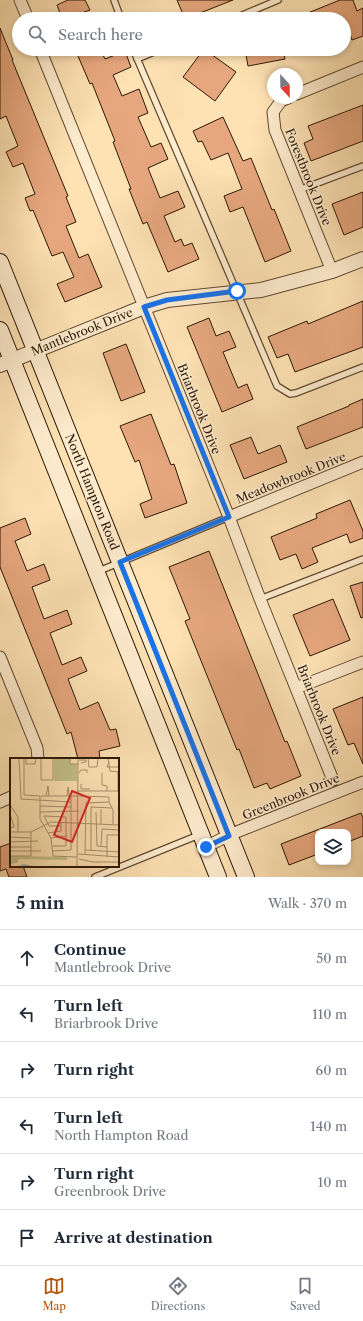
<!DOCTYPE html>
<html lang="en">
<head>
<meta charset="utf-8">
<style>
	:root { --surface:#fff; --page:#f2f2f3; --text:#1f2937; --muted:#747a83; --line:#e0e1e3; --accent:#b45309 }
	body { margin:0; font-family:"Libre Caslon Text",serif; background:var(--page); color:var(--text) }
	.controls { position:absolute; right:12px; bottom:12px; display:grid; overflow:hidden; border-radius:8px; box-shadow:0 2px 6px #0003 }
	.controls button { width:36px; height:36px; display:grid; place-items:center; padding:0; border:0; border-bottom:1px solid var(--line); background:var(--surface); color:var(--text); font:20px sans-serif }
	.compass { position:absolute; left:267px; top:68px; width:36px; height:36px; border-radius:50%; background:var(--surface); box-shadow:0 2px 6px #0003; rotate:158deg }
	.stop { position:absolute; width:12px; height:12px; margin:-9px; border:3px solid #1a73e8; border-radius:50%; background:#fff }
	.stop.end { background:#1a73e8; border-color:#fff; box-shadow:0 1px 4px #0008 }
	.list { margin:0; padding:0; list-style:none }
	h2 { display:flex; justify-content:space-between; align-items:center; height:52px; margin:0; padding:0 16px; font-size:17px }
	h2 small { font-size:13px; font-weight:400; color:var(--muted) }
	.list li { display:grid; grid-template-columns:26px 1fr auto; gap:12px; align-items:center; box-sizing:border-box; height:56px; padding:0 16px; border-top:1px solid var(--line) }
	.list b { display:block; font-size:15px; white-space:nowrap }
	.list p { margin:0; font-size:13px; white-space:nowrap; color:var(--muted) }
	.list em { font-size:13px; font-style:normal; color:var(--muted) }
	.icon { flex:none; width:22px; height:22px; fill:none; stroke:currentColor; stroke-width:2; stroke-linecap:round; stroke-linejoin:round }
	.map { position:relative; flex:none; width:363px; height:877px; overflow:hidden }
	.search { position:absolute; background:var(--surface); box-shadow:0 2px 6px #0003; left:12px; right:12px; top:12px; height:44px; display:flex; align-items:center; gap:10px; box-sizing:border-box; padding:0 14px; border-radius:22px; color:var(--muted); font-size:15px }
	.sheet { height:388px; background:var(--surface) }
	nav { display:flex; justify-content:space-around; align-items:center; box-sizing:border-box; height:56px; border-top:1px solid var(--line); background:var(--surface); font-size:11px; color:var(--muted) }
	nav a { display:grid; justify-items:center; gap:2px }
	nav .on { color:var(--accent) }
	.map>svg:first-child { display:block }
</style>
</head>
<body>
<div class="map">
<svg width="363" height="877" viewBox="0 0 363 877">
	<rect width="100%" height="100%" fill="#fee2b4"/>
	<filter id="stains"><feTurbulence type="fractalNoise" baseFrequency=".005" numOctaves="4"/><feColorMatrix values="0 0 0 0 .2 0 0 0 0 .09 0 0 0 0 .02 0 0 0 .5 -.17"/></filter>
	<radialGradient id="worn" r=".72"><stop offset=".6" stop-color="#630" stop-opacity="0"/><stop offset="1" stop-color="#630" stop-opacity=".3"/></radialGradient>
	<!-- building -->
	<path fill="#e7a77e" stroke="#2b1807" d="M68 0H85L90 10 84 12 87 19H62L57 5Z
		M177 0H233L185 19Z
		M340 0H353L357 11 363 8V36L352 40 344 19H293Z
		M0 28 13 60H12L68 196 66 197 76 222 66 226 79 258 88 254 102 287 65 302 57 284 74 277 63 252 52 256 33 210 30 211 25 198 35 194 23 163 13 167 6 152 18 146 6 116 0 119Z
		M75 49H100L105 59 125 51 131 67 113 75 122 96 139 89 148 113 138 117 151 147 161 143 168 159 148 168 160 198 178 191 185 207 164 216 175 242 181 239 184 246 192 243 199 259 168 272 147 222 143 224 129 189H131L113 142 115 141 92 83 90 84Z
		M204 49 236 72 215 101 183 77Z
		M245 49H283L285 59 248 66Z
		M363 105V141L311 161 304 143 313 139 308 126Z
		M223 117 243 161 251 158 272 210 274 209 291 251 265 262 243 207 230 212 224 196 242 189 228 153 211 160 202 141 198 142 193 131Z
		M363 192V227L344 235 332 204Z
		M363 301V347L295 372 288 354 277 358 268 337 307 321 308 324Z
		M209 318 216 336 229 331 236 347 223 352 238 388 247 384 253 399 222 412 187 327Z
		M126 344 145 392 121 401 103 353Z
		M363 399V427L306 449 297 427 349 406V405Z
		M151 414 171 465 174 464 187 503 145 518 140 504 152 499 139 460 135 462 120 426Z
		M251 437 258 454 280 445 287 462 244 479 230 445Z
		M350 500 363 531V538L350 543 347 534 312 548 318 562 302 569 296 554 280 560 271 537 317 518 316 514Z
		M25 518 31 534 15 541 27 571 44 564 50 580 32 587 44 619 67 610 72 624 50 633 62 665 81 657 87 671 68 679 80 710 98 702 110 730 116 729 120 746 99 751 100 759H78L71 732 67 734 0 567V528Z
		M209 551 285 742 287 741 301 776 270 789 267 783 254 788 239 749 237 750 185 621 190 619 169 567Z
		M363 582V617L361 618 350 586Z
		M333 599 350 640 310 656 293 615Z
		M363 697V764L354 743 348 745 333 709Z
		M361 813 363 818V836L348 842V832H318V854L289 865 281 844Z
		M11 843V866H23L27 877H9L6 869 0 871V847Z"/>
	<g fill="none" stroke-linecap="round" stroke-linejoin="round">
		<defs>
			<path id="service" d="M114 0 121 19
				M233 19 278 0
				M133 49 277 386 290 394 296 393 363 367
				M137 59 161 49
				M299 190 363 166
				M99 571 229 517
				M260 599 363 559
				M95 877 199 835"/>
			<path id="minor" d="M20 0 28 19
				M40 49 229 517 260 599 333 780
				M297 94 363 67
				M288 98 281 101 273 112 275 130 332 271
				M229 517 363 462
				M0 657 37 748 38 759
				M296 688 363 662
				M0 802 11 797
				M206 847 229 835 363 782"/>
			<path id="tertiary" d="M0 365 144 307 167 300 261 290 332 271 363 259"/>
			<path id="secondary" d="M0 262 246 877
				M0 330 218 877"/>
		</defs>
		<!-- service casing -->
		<use href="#service" stroke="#604a32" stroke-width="8"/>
		<!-- minor casing -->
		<use href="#minor" stroke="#604a32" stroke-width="13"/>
		<!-- tertiary casing -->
		<use href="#tertiary" stroke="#604a32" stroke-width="16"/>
		<!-- secondary casing -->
		<use href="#secondary" stroke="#2b1807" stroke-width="18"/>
		<!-- service -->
		<use href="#service" stroke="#feecce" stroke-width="5.5"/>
		<!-- minor -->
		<use href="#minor" stroke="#feecce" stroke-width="11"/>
		<!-- tertiary -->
		<use href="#tertiary" stroke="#feecce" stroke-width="14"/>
		<!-- secondary -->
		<use href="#secondary" stroke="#feecce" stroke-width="16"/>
	</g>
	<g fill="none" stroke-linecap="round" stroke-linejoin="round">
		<!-- route -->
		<path stroke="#1a73e8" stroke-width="5" d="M206 847 229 836 120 562 229 517 144 307 167 300 237 291"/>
	</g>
	<g text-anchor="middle" stroke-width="3" stroke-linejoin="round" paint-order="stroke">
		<!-- street labels -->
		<g font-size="12" fill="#2b1807" stroke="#feecce">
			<text transform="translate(308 177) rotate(68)" y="4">Forestbrook Drive</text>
			<text transform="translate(82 332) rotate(-22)" y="4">Mantlebrook Drive</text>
			<text transform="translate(199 409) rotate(68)" y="4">Briarbrook Drive</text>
			<text transform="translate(291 478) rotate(-22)" y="4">Meadowbrook Drive</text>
			<text transform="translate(92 492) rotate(68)" y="4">North Hampton Road</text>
			<text transform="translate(319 710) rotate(68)" y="4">Briarbrook Drive</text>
			<text transform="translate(291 797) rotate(-22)" y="4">Greenbrook Drive</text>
		</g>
	</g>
	<!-- overview -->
	<g transform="translate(10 758)">
		<rect width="109" height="109" fill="#fee2b4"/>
		<path d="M44 0H60V6H67V23H44ZM0 98 57 99V102L9 101 7 105 0 106Z" fill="#c3c28b"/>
		<path fill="none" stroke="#a6bab9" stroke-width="2" d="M8 109 14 107 23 109"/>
		<path fill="none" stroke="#aa916f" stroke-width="1" d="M9 0 11 41 61 44M14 0V37L30 38V61L41 80 43 98 67 99M16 0V6H25L26 0M31 0V22H43V0M60 0V6H68M78 0 79 9H87L88 0M98 0 100 13 109 14M69 2H76V4L71 5M99 4 97 9H109M69 15 71 12H77V15M92 15V27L97 28V33M71 26V31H80M68 33H109M108 33V14M31 38H68M36 38 38 28 39 38M57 38 58 29 59 37M69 38 99 39V44M0 47 8 59V74M30 48 61 49M30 54 69 53M86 54 87 88 97 89M0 55 4 69 0 70M91 66V51M0 74H21L41 64 109 67M38 75 51 73V64M0 79 21 80M41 80 57 78M0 84 28 83M43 88H56V59L34 58 39 68H51M0 89H21M91 89 92 71 109 72M75 92 109 94M0 93H31M43 93 61 92V38M81 93V49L102 50M68 96 109 99M75 97 76 45 99 44 103 52V66M0 98H21V74M97 99V77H109M69 101 83 104H109M67 109 68 0"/>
		<path fill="#d62828" fill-opacity="0.15" stroke="#d62828" stroke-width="2" d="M62 33 80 40 62 84 44 77Z"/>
		<rect width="109" height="109" fill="none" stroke="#2b1807" stroke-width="2"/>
	</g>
	<rect width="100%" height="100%" filter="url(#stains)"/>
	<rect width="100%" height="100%" fill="url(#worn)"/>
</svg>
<div class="controls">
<button><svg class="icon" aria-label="layers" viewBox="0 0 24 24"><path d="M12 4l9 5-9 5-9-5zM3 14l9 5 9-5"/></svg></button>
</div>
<svg class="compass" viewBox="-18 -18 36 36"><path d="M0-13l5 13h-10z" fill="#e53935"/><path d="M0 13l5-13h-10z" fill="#747a83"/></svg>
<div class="stop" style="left:237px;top:291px"></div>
<div class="stop end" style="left:206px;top:847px"></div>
<div class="search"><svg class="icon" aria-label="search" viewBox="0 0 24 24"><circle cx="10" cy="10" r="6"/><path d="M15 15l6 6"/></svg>Search here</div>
</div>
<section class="sheet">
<h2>5 min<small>Walk · 370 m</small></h2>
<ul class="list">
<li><svg class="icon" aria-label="ahead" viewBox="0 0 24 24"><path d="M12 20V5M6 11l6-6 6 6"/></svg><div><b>Continue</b><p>Mantlebrook Drive</p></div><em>50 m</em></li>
<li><svg class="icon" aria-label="left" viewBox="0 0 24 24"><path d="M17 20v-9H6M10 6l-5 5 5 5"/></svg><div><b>Turn left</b><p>Briarbrook Drive</p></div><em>110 m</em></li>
<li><svg class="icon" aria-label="right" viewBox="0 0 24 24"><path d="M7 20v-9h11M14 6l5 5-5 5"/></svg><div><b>Turn right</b></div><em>60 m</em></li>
<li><svg class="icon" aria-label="left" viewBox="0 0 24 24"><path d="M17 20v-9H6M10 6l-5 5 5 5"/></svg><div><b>Turn left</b><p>North Hampton Road</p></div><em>140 m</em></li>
<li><svg class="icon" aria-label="right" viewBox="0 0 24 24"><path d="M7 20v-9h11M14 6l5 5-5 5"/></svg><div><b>Turn right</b><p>Greenbrook Drive</p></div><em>10 m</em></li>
<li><svg class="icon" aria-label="arrive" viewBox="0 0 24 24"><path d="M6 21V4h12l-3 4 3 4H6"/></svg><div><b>Arrive at destination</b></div></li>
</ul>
</section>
<nav>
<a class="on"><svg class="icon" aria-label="map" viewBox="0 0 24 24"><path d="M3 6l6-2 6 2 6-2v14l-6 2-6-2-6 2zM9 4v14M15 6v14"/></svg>Map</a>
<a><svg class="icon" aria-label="directions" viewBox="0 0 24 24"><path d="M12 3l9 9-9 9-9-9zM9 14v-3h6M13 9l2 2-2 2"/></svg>Directions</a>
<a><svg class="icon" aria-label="saved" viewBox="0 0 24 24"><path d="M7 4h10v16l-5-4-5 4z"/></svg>Saved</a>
</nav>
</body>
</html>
